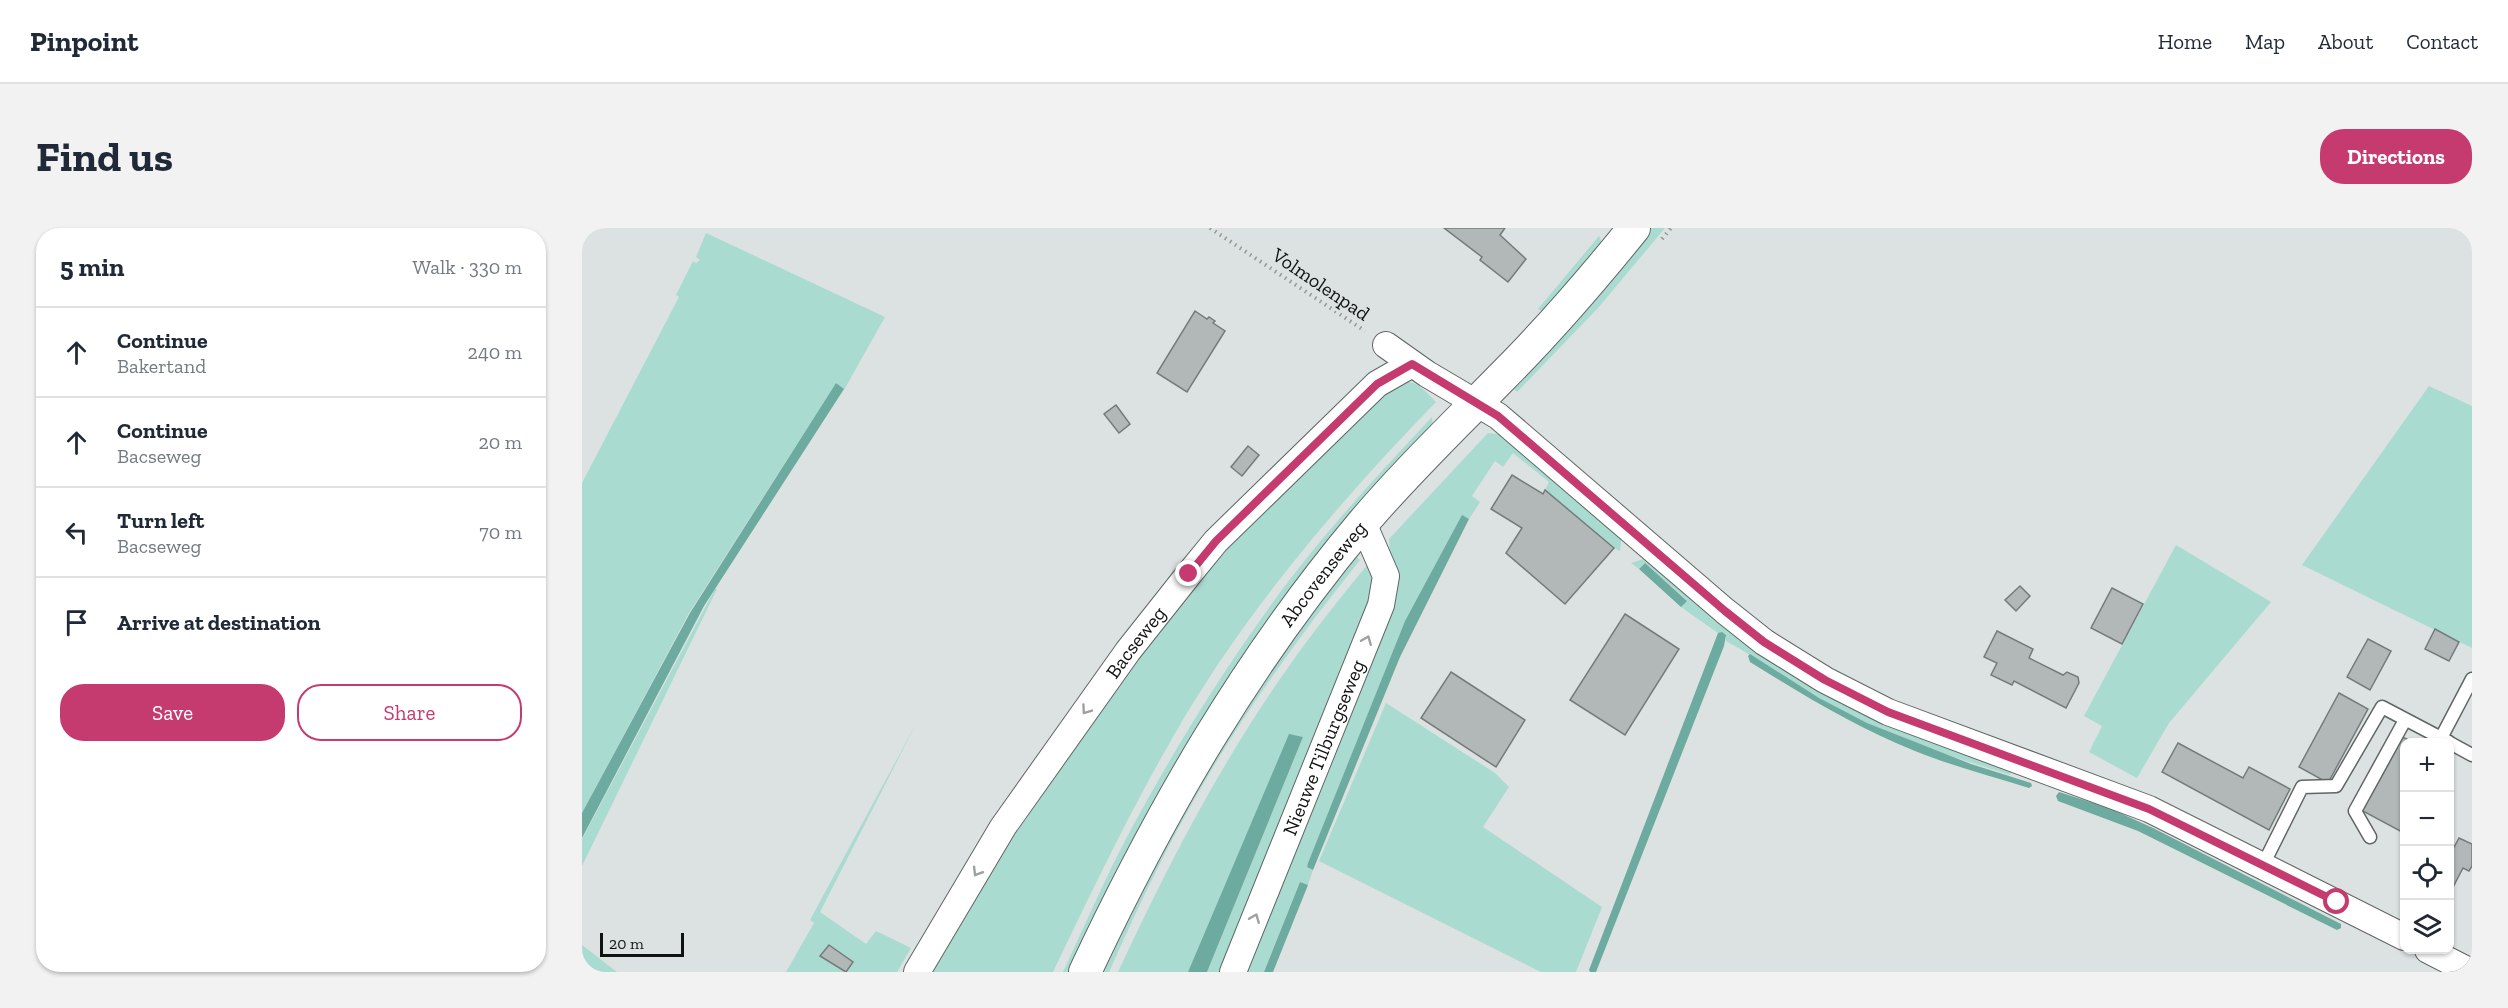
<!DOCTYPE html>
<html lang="en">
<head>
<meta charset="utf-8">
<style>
	:root { --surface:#fff; --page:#f2f2f3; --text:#1f2937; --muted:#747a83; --line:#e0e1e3; --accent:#c63b6f }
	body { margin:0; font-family:"Zilla Slab",serif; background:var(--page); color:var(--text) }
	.controls { position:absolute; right:18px; bottom:18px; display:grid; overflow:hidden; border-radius:12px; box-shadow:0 2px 4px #0004 }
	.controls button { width:54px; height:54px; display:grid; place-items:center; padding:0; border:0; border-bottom:2px solid var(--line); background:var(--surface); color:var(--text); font:30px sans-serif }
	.scale { position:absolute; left:18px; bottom:15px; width:84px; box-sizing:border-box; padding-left:6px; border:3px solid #0f1211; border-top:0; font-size:16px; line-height:21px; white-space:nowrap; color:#0f1211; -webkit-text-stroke:4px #dbe2e1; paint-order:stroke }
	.stop { position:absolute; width:18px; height:18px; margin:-14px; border:4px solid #c63b6f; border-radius:50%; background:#fff }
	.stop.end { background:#c63b6f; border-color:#fff; box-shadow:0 2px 6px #0008 }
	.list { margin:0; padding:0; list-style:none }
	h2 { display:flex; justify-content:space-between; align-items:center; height:78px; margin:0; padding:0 24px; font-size:26px }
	h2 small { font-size:20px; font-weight:400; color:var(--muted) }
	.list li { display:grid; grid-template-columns:39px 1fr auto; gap:18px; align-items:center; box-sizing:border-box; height:90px; padding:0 24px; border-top:2px solid var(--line) }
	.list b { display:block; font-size:22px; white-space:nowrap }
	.list p { margin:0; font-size:20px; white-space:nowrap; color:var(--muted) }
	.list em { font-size:20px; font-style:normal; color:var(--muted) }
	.actions { display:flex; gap:12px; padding:18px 24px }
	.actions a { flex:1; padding:14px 0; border:2px solid var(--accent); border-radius:24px; text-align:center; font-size:21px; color:var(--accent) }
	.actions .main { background:var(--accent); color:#fff }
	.icon { flex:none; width:33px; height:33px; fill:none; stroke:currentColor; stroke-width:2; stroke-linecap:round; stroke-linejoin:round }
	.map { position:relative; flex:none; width:1890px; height:744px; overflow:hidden; border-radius:24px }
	header { display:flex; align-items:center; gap:36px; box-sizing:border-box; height:84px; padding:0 30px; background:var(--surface); border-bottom:2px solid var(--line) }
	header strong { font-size:28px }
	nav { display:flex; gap:33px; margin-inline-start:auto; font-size:21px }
	.intro { display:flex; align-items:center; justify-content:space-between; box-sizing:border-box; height:144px; padding:0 36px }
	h1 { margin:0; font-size:42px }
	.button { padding:15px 27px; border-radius:24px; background:var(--accent); color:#fff; font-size:21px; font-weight:700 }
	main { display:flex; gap:36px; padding:0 36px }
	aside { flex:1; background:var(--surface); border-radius:24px; box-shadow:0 2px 4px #0004 }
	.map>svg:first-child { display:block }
</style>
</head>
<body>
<header>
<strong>Pinpoint</strong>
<nav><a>Home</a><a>Map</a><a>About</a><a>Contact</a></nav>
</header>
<div class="intro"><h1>Find us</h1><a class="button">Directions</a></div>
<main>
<aside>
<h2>5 min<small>Walk · 330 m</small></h2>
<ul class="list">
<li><svg class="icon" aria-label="ahead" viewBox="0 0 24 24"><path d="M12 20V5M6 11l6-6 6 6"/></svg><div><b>Continue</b><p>Bakertand</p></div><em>240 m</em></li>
<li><svg class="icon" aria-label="ahead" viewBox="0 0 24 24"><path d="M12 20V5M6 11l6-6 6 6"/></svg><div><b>Continue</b><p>Bacseweg</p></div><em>20 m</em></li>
<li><svg class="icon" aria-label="left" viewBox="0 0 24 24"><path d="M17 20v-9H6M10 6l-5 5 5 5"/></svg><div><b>Turn left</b><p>Bacseweg</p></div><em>70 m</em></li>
<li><svg class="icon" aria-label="arrive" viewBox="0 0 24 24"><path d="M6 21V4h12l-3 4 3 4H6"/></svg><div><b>Arrive at destination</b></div></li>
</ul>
<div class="actions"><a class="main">Save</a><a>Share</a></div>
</aside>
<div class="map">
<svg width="1890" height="744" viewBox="0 0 1890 744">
	<rect width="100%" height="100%" fill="#dbe2e1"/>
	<!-- green -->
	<path fill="#a9dbd1" d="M1069 0H1083L1016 80 935 164 929 158 1035 42Z
		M124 5 303 89 262 162 254 155 107 385 0 585V255L97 69 94 67 111 33 114 35 118 32 114 29Z
		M1017 8 1022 19 963 85 956 81Z
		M822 153C837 154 844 164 854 174 756 275 661 386 591 509 547 585 509 665 471 744H346L426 607 606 360 792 171Z
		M1847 158 1890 178V420L1720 337Z
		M850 189 851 199 807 246 490 744H481C507 688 532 630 563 576 598 513 637 450 679 391 729 319 790 253 850 189Z
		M906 205 923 207 1040 304 1038 323 1032 320 963 262 967 254 931 225 921 239 913 233 890 268 898 274 887 291 880 288 823 393 725 639 731 642 726 657 718 654 682 744H658L809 338 807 311Z
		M1594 317 1689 374 1587 495 1555 550 1507 524 1520 498 1502 488Z
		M771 326 778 332C717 408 660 487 612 572 580 628 553 686 527 744H518L555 667 646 501Z
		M1068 329 1128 381 1431 538 1428 547C1371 529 1315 511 1262 484 1221 463 1184 435 1144 413V407L1136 405 1099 379 1105 372 1063 335 1057 341 1049 335Z
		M786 336 792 346 794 370 645 744H625L721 509 707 507 606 744H536C585 639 638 536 705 441 730 405 758 370 786 336Z
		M133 361H135L0 638V611Z
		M804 475 913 545 927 559 901 599 1020 679 994 744H959L737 633Z
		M334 496 238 684 284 716 294 703 329 720 315 744H204L232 695 228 692Z
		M0 717 35 744H5L0 740Z"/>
	<!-- water -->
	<path fill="#6daa9f" d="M254 155 262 161 122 378 0 610V585L108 385Z
		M880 287 887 291 818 429 731 642 725 639 726 635 823 393Z
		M1063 335 1105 373 1099 379 1057 341Z
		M1140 404 1144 407 1142 418 1014 744H1008L1007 742 1136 405Z
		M1168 426 1237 470 1285 495 1389 536 1449 555 1450 558 1447 560C1409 548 1370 538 1333 523 1275 500 1221 467 1168 434L1166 428Z
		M707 506 721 509 625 744H606Z
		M1477 564 1527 580 1571 600 1759 696V700L1755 702 1556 603 1476 573 1474 568Z
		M718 654 726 657 691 744H682Z"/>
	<!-- building -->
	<path fill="#b2b8b7" stroke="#757b7a" stroke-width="1.5" d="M862 0H923L918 7 944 31 926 54 898 32 900 29Z
		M613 83 625 91 627 89 633 93 631 95 643 103 605 164 575 145Z
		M534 177 548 196 537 205 522 186Z
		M666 218 677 227 660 248 649 239Z
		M930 247 961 266 963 262 1032 320 983 376 924 325 940 300 909 281Z
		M1438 358 1448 368 1434 383 1423 372Z
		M1530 360 1561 376 1540 416 1509 400Z
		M1043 386 1097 421 1043 507 988 472Z
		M1853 401 1877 414 1867 433 1843 421Z
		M1415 403 1451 421 1447 430 1481 447 1485 444 1496 449 1497 455 1484 480 1432 453 1430 457 1409 447 1415 435 1402 429Z
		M1786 411 1809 423 1788 462 1765 449Z
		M869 444 943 492 914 539 839 490Z
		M1757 465 1786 481 1746 555 1717 539Z
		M1818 508 1831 514H1822V599L1820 604 1779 582Z
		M1596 515 1661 550 1667 539 1708 561 1687 602 1580 544Z
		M1877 610 1890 616V638L1887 643 1881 640 1869 663 1868 621 1870 623Z
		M247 717 271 734 264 744 238 728Z"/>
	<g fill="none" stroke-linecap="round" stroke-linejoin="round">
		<defs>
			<path id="service" d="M1867 514 1859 510 1890 451
				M1868 515 1890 527
				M1788 609 1773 583 1823 492
				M1681 637 1720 559 1754 558 1800 479 1859 510"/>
			<g id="minor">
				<path d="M804 117 845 146 916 188 1143 383 1182 414 1243 452 1306 484 1567 581 1822 709"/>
				<path d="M1846 722 1889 744"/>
				<path id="s1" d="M335 744 421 599 546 423 607 346 634 313 795 156 830 136"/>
				<path id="s2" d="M651 744 799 377 804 348 781 295"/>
			</g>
			<g id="tertiary">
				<path id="s3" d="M503 744C579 582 665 433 780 296 823 245 872 198 919 150 966 103 1010 52 1052 0"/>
			</g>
		</defs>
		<!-- service casing -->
		<use href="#service" stroke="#606664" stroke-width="15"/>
		<!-- minor casing -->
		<use href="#minor" stroke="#606664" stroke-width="28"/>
		<!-- tertiary casing -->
		<use href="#tertiary" stroke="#606664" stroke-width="34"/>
		<!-- path -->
		<path stroke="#939897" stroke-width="4" stroke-dasharray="1.5 4.5" stroke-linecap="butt" d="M628 0 783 103
			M1080 11 1089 0"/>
		<!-- service -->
		<use href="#service" stroke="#fff" stroke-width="12"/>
		<!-- minor -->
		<use href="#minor" stroke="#fff" stroke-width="26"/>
		<!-- tertiary -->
		<use href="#tertiary" stroke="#fff" stroke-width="32"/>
	</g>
	<!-- one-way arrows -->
	<defs><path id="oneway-chevron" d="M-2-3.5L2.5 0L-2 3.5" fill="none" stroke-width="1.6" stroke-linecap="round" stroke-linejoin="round" transform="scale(1.5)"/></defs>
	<g stroke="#9fa0a0">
		<use href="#oneway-chevron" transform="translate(785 412) rotate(-68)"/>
		<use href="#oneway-chevron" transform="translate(504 482) rotate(125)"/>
		<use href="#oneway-chevron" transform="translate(395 644) rotate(121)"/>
		<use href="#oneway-chevron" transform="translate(673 690) rotate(-68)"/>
	</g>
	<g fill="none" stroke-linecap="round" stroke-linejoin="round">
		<!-- route -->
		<path stroke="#c63b6f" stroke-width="8" d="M607 346 634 313 795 156 830 136 916 188 1143 383 1182 414 1243 452 1306 484 1567 581 1755 674"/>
	</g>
	<g text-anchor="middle" stroke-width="6" stroke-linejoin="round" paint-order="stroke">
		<!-- street labels -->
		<g font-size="20" fill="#0f1211" stroke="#dbe2e1">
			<text transform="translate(739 56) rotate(34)" y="7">Volmolenpad</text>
			<text dy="7" stroke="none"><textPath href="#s3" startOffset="465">Abcovenseweg</textPath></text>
			<text dy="7" stroke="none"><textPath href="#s1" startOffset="396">Bacseweg</textPath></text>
			<text dy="7" stroke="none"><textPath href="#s2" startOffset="242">Nieuwe Tilburgseweg</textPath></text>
		</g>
	</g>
</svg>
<div class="controls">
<button>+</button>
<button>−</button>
<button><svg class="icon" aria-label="locate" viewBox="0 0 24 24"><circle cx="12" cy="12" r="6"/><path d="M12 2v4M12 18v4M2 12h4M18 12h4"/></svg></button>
<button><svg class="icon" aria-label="layers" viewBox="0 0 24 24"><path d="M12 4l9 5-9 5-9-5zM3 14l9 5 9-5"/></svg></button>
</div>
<div class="scale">20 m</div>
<div class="stop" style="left:1755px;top:674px"></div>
<div class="stop end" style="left:607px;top:346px"></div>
</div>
</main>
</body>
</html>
